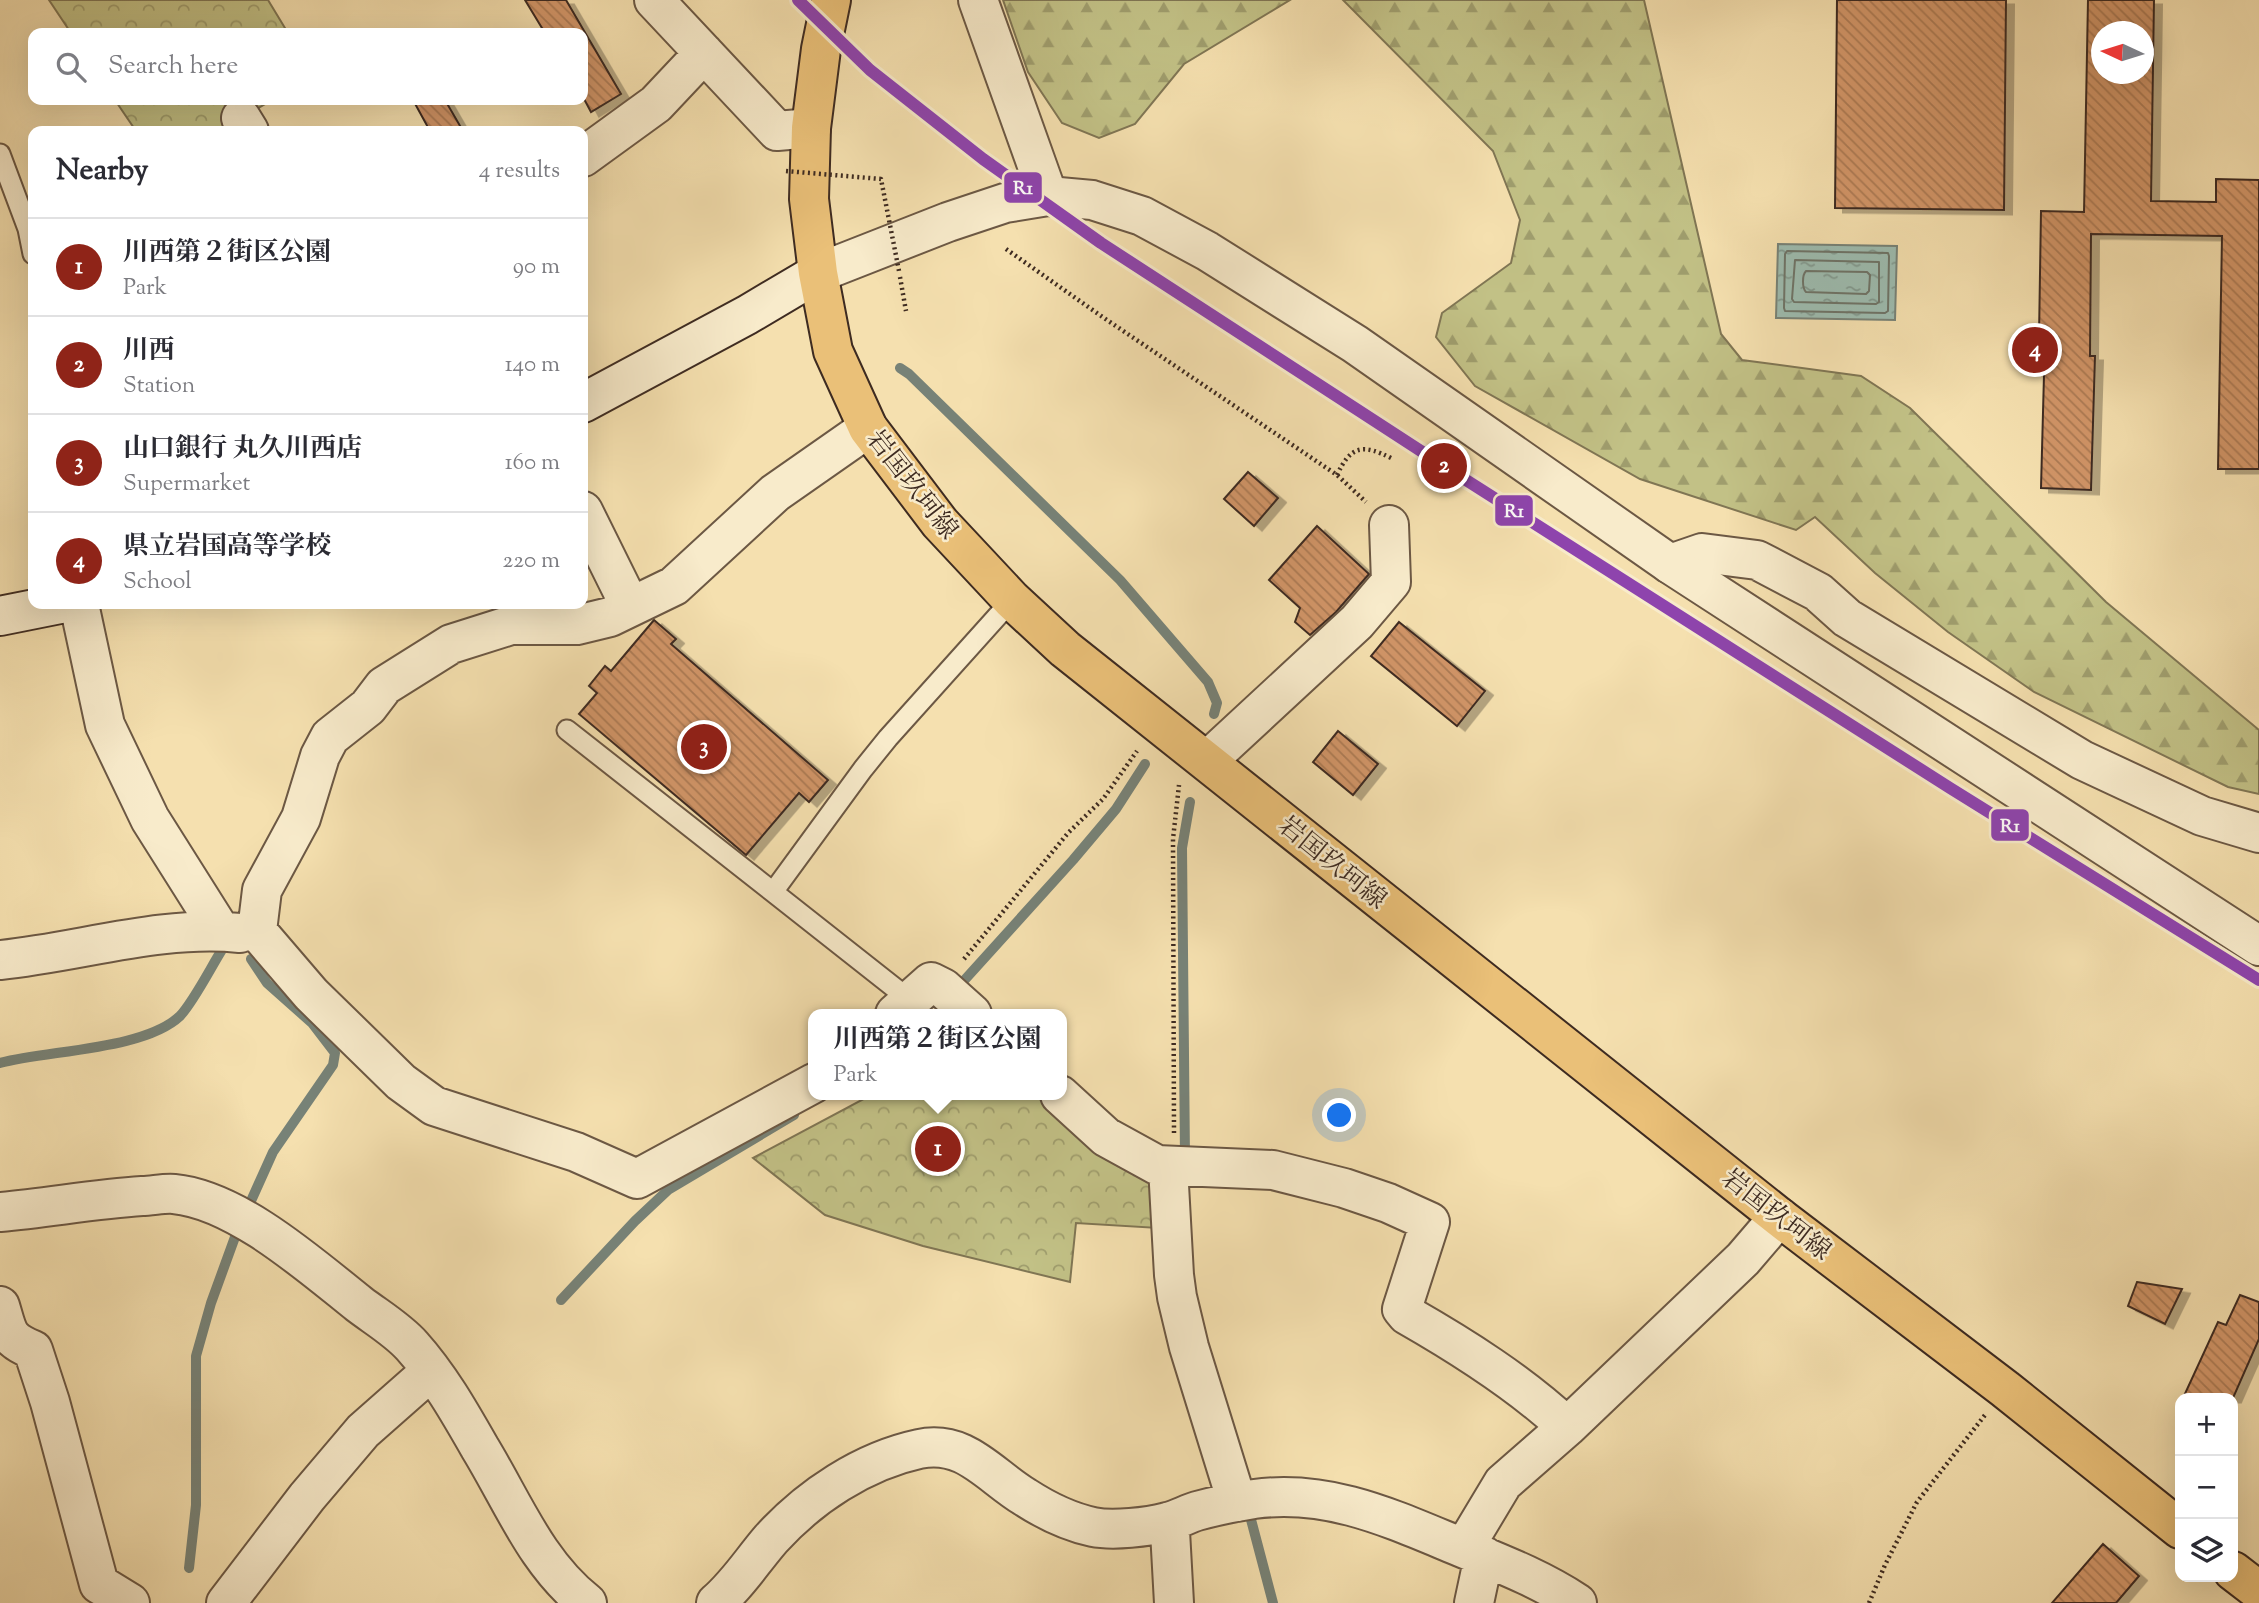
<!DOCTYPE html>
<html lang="en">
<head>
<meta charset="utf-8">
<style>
	:root { --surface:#fff; --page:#f7f7f7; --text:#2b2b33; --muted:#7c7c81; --line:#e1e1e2; --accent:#8f2418 }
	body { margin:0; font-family:"Sorts Mill Goudy","Noto Serif JP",serif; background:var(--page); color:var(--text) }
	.controls { position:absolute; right:21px; bottom:21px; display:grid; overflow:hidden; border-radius:14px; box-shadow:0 7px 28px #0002 }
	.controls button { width:63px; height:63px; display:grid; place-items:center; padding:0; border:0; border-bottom:2px solid var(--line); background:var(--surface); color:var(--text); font:35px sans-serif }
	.compass { position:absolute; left:2091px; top:21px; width:63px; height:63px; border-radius:50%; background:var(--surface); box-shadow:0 7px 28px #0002; rotate:274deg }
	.you { position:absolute; left:1340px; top:1116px; width:24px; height:24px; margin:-18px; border:5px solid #fff; border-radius:50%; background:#1a73e8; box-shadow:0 0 0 10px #1a73e833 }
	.badge { display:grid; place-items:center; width:46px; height:46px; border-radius:50%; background:var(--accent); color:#fff; font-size:23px; font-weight:700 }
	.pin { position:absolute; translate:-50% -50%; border:4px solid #fff; box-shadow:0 2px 7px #0006 }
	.popup { position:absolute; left:808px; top:1009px; width:259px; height:91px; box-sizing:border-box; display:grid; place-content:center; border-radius:14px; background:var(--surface); filter:drop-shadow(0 2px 5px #0005); font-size:23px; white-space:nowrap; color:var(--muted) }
	.popup b { font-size:26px; color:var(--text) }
	.popup::after { content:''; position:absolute; left:50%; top:100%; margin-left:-14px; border:14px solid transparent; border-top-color:var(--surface) }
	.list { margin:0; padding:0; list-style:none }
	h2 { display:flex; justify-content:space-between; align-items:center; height:91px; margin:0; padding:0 28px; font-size:30px }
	h2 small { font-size:23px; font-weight:400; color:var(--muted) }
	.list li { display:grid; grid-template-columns:46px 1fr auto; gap:21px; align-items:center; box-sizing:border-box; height:98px; padding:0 28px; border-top:2px solid var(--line) }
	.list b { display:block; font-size:26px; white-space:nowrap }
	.list p { margin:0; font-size:23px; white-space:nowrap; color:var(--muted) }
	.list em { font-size:23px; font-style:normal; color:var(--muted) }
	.icon { flex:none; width:38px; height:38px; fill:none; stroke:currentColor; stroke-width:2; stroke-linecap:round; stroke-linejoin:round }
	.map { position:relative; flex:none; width:2259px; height:1603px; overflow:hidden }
	.search { position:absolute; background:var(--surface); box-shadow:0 7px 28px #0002; left:28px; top:28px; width:560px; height:77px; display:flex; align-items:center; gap:18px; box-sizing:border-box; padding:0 24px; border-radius:14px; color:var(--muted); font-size:26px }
	.panel { position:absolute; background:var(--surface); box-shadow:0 7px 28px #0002; left:28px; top:126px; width:560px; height:483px; border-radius:14px }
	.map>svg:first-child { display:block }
</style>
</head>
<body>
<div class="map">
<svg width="2259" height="1603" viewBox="0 0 2259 1603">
	<defs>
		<pattern id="forest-firs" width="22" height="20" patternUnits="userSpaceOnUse" patternTransform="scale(1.75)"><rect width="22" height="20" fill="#c2c186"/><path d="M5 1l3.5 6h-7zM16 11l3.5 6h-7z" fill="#9f9d6d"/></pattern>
		<pattern id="park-crowns" width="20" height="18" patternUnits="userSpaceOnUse" patternTransform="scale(1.75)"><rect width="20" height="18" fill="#c2c186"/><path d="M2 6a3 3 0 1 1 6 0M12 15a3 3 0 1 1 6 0" fill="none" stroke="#9f9d6d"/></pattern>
		<pattern id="water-ripples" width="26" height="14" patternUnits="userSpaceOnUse" patternTransform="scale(1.75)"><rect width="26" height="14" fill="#9dbcb0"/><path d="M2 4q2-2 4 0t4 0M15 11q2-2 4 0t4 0" fill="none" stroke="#81998f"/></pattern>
		<pattern id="building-back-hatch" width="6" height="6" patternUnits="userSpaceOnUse" patternTransform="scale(1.75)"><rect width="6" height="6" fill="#d19567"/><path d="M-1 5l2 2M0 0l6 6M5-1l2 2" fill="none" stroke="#ab7a54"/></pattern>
		<filter id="shadow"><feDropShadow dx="8" dy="4.5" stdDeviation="0" flood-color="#0004"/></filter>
	</defs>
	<rect width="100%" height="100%" fill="#f5e0af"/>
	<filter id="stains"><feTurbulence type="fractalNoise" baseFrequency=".00286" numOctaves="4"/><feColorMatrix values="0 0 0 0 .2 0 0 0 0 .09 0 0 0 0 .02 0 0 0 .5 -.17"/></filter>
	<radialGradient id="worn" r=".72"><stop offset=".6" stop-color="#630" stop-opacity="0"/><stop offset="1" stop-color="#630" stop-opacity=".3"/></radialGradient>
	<!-- forest -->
	<path fill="url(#forest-firs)" stroke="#807654" stroke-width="2" d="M1003 0H1290L1184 64 1135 124 1099 138 1062 123 1028 72Z
		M1343 0H1644L1721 334 1742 360 1861 376 1910 408 2106 602 2259 730V794L2228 787 2034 692 1948 632 1875 573 1815 517 1796 530 1640 479 1475 386 1436 337 1442 313 1511 263 1520 220 1493 151Z"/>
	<!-- park -->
	<path fill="url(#park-crowns)" stroke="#807654" stroke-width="2" d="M49 0H268L288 33H71Z
		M115 100H272L219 131H136Z
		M871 1095H1045L1149 1175 1158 1228 1076 1223 1070 1282 923 1246 825 1215 753 1158Z"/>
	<!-- water -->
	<path fill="url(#water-ripples)" stroke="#778277" stroke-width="2" d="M1778 244 1897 246 1895 320 1776 318Z"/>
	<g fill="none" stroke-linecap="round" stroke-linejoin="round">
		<!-- shore -->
		<path stroke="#6e7468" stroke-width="2" d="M1787 251 1888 253 1889 256 1888 311 1885 313 1785 311 1784 308 1785 254Z
			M1795 260 1879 262V302L1876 304 1794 302 1792 299Z
			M1806 271 1867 272 1870 275 1869 291 1866 294 1806 292C1802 288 1802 275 1806 271Z"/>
		<!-- stream -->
		<path stroke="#778277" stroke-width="10" d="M900 368 909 374 1120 580 1208 682 1217 703 1214 714
			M960 985 1073 860 1116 809 1145 764
			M0 1063C48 1050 144 1050 180 1016 194 1001 211 967 223 948
			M1185 1158 1182 848 1190 802
			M246 1212 273 1152 333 1065 335 1053 312 1023 267 983 251 959
			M561 1300 635 1221 668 1190 794 1115
			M1249 1512 1273 1603
			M189 1568 196 1505V1356L211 1303 239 1226"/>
	</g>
	<!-- building -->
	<path fill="url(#building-back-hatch)" stroke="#3e2b21" stroke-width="2" fill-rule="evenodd" filter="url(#shadow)" d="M525 0H566L621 94 591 112 583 97V33H545Z
		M1837 0H2006L2004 210 1835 208Z
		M2088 0H2154L2151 201 2216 202V179L2259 180V469H2218L2222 236 2091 234 2090 356H2095L2091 490 2041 488 2045 337H2039L2041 211 2084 212ZM2102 32H2144V74H2102Z
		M413 100H445L463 131H430Z
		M1248 472 1278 498 1254 526 1224 499Z
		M1317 526 1369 574 1336 612 1310 635 1295 622 1300 608 1269 580Z
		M654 620 676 639 671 644 828 780 809 802 799 793 746 855 579 714 597 693 589 686 605 666 611 671Z
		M1399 622 1485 691 1457 726 1371 656Z
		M1338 731 1378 764 1353 795 1313 762Z
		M2137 1282 2182 1289 2165 1324 2128 1306Z
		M2240 1295 2259 1302V1339L2233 1398H2183L2218 1322 2226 1325Z
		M2103 1544 2139 1576 2116 1603H2052Z"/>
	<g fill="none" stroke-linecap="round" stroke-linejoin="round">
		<defs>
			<path id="service" d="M0 154 28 229 33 254
				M567 730 773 892
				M910 1000 773 892 863 769 888 738 1012 600"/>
			<path id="minor" d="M654 0 777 131 811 128
				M978 0 1048 196
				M241 118 249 131
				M583 157 656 104 704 53
				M583 511 630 606
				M1670 564 1702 553 1757 560 1818 592 1847 618 2082 760 2202 816 2259 833
				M79 604 105 725 150 819 220 930
				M1207 761 1357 622 1391 582 1389 525
				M0 960C80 952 160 925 240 933
				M895 1014 931 982 943 988 972 1014
				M814 1083 637 1179 576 1152 434 1106 401 1082 311 994 257 931 262 890 301 818 320 756 330 737 368 707 384 686 451 644 511 625H577L610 617 674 586 775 493 868 428
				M1060 1095 1106 1137 1157 1165 1273 1170 1344 1188 1388 1203 1430 1222 1402 1309 1407 1315C1463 1347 1520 1383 1567 1427
				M1168 1167 1174 1275 1177 1297 1189 1347 1237 1502
				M0 1212C47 1208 94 1199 142 1196 152 1196 164 1193 174 1194 237 1200 310 1265 359 1304 376 1317 398 1330 412 1346 439 1376 460 1413 480 1448 513 1502 536 1563 587 1603
				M0 1306C8 1332 6 1339 33 1350L50 1402 99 1584 130 1603
				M1167 1522 1170 1531 1174 1603
				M1464 1548 1503 1483 1567 1427 1743 1259 1779 1217
				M226 1603 307 1497 363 1431 431 1371
				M716 1603C738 1584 752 1561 771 1539 809 1497 863 1461 919 1449 965 1439 990 1476 1025 1497 1045 1510 1070 1522 1093 1527 1113 1531 1148 1527 1167 1522 1177 1520 1187 1514 1197 1511 1215 1506 1235 1502 1254 1499 1329 1489 1390 1518 1458 1546 1499 1563 1539 1578 1577 1603
				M1474 1603 1484 1556"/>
			<path id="tertiary" d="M818 273 948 222 1005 203 1048 196 1092 200 1142 216 1207 251 1355 344 1670 564 2259 946"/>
			<path id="secondary" d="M583 403 747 315 818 273
				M0 616 60 604"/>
			<path id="primary" d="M831 0 821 49 811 128 809 199 818 273 833 351 868 428 940 523 1012 600 1065 649 1779 1217 2005 1389 2180 1529
				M2233 1571 2259 1591"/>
		</defs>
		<!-- service casing -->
		<use href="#service" stroke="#6c5844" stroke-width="23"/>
		<!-- minor casing -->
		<use href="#minor" stroke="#6c5844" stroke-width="42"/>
		<!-- tertiary casing -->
		<use href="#tertiary" stroke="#6c5844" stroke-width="42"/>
		<!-- secondary casing -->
		<use href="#secondary" stroke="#3e2b21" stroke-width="42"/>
		<!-- primary casing -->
		<use href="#primary" stroke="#3e2b21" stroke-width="42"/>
		<!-- path -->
		<path stroke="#3e2b21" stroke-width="4.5" stroke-dasharray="2 3.5" stroke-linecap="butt" d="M1006 249 1104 318 1337 475 1366 502
			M900 277 906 311
			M1337 475C1351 445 1363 444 1391 458
			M964 959 1068 833 1103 799 1137 751
			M1174 1133 1173 839 1179 785
			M1869 1603 1885 1565 1917 1502 1985 1415"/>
		<!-- service -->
		<use href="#service" stroke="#f8ebcb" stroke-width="19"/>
		<!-- minor -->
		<use href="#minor" stroke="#f8ebcb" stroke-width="38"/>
		<!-- tertiary -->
		<use href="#tertiary" stroke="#f8ebcb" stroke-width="38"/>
		<!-- secondary -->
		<use href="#secondary" stroke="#f8ebcb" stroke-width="38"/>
		<!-- primary -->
		<use href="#primary" stroke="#eac078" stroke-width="38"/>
		<!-- path-bridge -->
		<path stroke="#3e2b21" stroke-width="4.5" stroke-dasharray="2 3.5" stroke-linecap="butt" d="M786 171 881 179 899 271"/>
		<defs>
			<path id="rail-1" d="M798 0 870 70 983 159 1101 243 1444 466 1950 788 2259 980"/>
		</defs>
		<!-- rail-1 casing -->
		<use href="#rail-1" stroke="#f8ebcb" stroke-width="18"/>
		<!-- rail-1 -->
		<use href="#rail-1" stroke="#8e44ad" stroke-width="12"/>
	</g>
	<g text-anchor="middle" stroke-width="5" stroke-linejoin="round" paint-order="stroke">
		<!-- street labels -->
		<g font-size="26" fill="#3e2b21" stroke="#f8ebcb">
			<text transform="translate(913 484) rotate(52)" y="9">岩国玖珂線</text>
			<text transform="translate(1333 862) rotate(39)" y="9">岩国玖珂線</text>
			<text transform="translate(1777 1214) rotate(38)" y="9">岩国玖珂線</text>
		</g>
	</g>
	<g stroke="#f8ebcb" stroke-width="2.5">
		<rect x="1003" y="171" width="40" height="33" rx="7" fill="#8e44ad"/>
		<rect x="1494" y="494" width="40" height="33" rx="7" fill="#8e44ad"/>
		<rect x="1990" y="808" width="40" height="34" rx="7" fill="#8e44ad"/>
	</g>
	<g font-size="19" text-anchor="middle" font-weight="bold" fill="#fff">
		<text x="1023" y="194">R1</text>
		<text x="1514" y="517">R1</text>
		<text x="2010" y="832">R1</text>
	</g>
	<rect width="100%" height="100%" filter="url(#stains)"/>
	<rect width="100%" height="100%" fill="url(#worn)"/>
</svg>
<div class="controls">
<button>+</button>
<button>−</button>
<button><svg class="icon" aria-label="layers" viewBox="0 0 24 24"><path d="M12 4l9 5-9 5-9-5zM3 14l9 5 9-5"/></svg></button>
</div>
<svg class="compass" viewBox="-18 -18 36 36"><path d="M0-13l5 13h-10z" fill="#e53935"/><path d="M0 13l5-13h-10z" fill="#7c7c81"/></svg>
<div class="you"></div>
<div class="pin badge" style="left:938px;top:1149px">1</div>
<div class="popup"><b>川西第２街区公園</b>Park</div>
<div class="pin badge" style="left:1444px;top:466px">2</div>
<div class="pin badge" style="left:704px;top:747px">3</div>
<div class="pin badge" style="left:2035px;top:350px">4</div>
<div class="search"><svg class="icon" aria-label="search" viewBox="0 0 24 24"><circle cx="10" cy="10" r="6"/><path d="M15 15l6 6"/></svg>Search here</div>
<section class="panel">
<h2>Nearby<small>4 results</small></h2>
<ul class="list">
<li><span class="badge">1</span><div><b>川西第２街区公園</b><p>Park</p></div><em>90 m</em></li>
<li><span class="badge">2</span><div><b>川西</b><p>Station</p></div><em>140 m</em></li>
<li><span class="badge">3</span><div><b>山口銀行 丸久川西店</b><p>Supermarket</p></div><em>160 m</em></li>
<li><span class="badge">4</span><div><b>県立岩国高等学校</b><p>School</p></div><em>220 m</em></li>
</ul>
</section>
</div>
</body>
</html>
